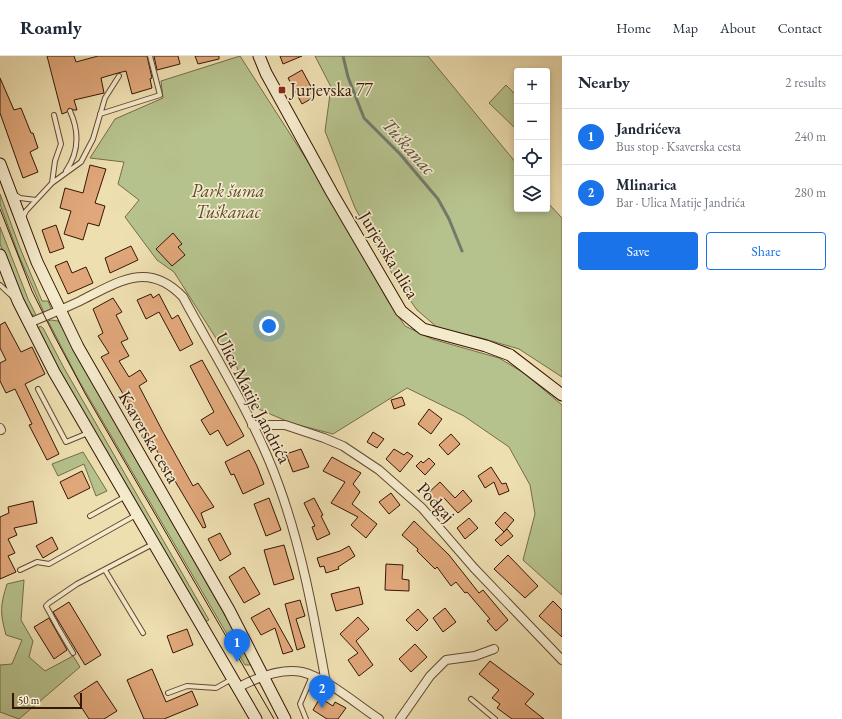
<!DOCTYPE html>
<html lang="en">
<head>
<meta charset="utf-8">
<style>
	:root { --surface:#fff; --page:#f2f2f3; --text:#1f2937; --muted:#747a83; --line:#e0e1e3; --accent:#1a73e8 }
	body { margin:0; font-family:"EB Garamond",serif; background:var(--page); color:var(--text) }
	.controls { position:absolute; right:12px; top:12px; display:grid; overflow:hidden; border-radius:4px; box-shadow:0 2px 6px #0003 }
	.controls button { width:36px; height:36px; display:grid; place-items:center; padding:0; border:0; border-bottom:1px solid var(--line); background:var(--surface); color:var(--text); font:20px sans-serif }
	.scale { position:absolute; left:12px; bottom:10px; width:70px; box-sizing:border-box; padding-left:4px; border:2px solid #361605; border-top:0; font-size:11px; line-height:14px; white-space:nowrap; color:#361605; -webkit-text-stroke:3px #f4eacc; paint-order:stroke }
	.you { position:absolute; left:269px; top:270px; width:14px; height:14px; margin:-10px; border:3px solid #fff; border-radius:50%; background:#1a73e8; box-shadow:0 0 0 6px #1a73e833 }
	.badge { display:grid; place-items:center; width:26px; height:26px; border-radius:50%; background:var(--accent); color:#fff; font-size:13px; font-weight:700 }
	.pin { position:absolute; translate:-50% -33px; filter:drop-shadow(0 1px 2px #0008) }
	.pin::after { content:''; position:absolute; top:21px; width:14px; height:12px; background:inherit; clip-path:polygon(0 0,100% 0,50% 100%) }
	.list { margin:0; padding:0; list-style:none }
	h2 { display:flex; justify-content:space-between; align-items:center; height:52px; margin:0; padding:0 16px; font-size:17px }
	h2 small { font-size:13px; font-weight:400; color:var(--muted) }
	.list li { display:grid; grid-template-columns:26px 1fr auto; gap:12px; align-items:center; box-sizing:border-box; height:56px; padding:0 16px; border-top:1px solid var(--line) }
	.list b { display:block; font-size:15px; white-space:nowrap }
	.list p { margin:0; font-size:13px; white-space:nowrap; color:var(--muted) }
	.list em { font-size:13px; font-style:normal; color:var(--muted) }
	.actions { display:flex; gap:8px; padding:12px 16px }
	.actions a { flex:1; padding:9px 0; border:1px solid var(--accent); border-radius:4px; text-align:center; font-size:14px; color:var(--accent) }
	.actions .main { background:var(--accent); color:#fff }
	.icon { flex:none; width:22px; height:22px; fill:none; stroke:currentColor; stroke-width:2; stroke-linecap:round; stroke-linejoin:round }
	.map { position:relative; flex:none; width:562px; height:663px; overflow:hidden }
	header { display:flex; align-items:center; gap:24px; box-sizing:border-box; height:56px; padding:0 20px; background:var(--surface); border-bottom:1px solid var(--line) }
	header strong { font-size:19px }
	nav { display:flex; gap:22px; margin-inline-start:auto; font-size:14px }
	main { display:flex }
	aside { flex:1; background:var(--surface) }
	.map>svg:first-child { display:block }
</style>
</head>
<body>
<header>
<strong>Roamly</strong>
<nav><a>Home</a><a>Map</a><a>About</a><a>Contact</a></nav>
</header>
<main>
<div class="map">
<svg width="562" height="663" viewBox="0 0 562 663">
	<rect width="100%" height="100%" fill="#eedfb1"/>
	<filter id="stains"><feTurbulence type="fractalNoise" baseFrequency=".005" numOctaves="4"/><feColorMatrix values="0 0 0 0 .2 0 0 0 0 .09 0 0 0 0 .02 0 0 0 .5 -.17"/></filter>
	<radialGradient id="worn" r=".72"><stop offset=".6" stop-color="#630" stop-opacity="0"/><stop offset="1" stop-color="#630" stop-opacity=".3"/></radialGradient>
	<!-- green -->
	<path fill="#b6c28d" stroke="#766c49" d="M240 0 328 137 388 245 405 270 432 283 499 302 524 317 562 349V539L523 504 535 458 530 429 509 391 464 360 407 332 333 378 291 367 254 351 241 324 232 296 219 287 174 216 157 204 125 161 139 144 118 128 124 106 90 102 115 63 163 42 161 25Z
		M315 0H428L517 108V153H547V146L562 162V321L519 293 481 282 438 272 417 254 397 226 355 152 325 75 331 31Z
		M506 29 517 40V74L489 47Z
		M0 138 20 192 42 245H48L51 252 49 256 45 259 19 200 0 148Z
		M0 171 28 243 37 261 29 257 15 225 0 188Z
		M51 264 58 265 60 268 253 609H245L78 323 48 265Z
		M40 270 43 272 64 312 209 564 204 566 60 317 38 273Z
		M83 396 107 435 96 440 84 408 58 420 52 408Z
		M24 524 21 564 33 585 29 601 45 615 73 600 80 611 19 663 0 656V609L12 608 22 584 6 579C0 557 0 550 7 528Z"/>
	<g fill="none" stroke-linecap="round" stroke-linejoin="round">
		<!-- stream -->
		<path stroke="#727a6c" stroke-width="3" d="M343 0 348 21 364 62 400 98 438 143 449 163 462 195"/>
	</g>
	<!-- building -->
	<path fill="#e0a77a" stroke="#361605" d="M47 0H74L76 6 98 0H147L152 22 150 23 152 32 132 38 126 15 118 17 101 22 104 37 74 44 77 54H74L69 52 67 56 62 58Z
		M154 0H178L180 8 157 14Z
		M195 0H219V3L198 8Z
		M280 0H302L283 8Z
		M302 14 316 40 302 48 288 22Z
		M0 22 14 54 21 52 31 77H33L38 92 30 96 38 116 23 122 0 57Z
		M90 109 106 113 95 147 105 150 99 170 88 167 83 184 64 178 71 155 60 152 65 132 83 137Z
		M56 169 64 192 50 197 42 174Z
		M173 177 182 188 178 191 185 199 172 210 156 193Z
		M131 190 138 204 110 217 105 202Z
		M67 205 72 217 86 211 93 227 68 238 55 210Z
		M151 238 153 242 159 238 172 263 178 259 193 288 180 295 159 256 146 263 137 244Z
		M113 242 122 256 116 259 128 283 121 286 129 300 119 305 129 321 140 314 147 325 139 330 163 376 193 430 198 427 214 451 201 457 206 471 203 472 101 301 109 297 98 280 103 277 93 253Z
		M5 266 21 296 32 291 45 318 25 328 59 398 47 404 29 369 32 368 15 333 6 337 0 325V307L6 304 0 292V269Z
		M202 304 244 380 227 390 218 374 210 379 201 364 214 356 190 310Z
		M402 341 405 349 394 353 391 344Z
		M429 353 442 363 431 378 418 368Z
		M373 376 384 383 377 392 367 386Z
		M451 378 460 388 448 399 439 389Z
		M301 393 309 411 293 416 286 398Z
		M394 393 404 399 407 396 413 400 400 416 386 403Z
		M249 394 257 410 264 428 243 438 234 418 231 419 225 406Z
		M332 401 361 417 353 428 360 436 352 448 377 468 366 482 351 469 358 461 331 447 345 426 323 415Z
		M429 402 435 408 425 419 416 410 421 405 423 407Z
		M491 411 502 428 506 427 509 435 499 439 494 426 485 432 478 420Z
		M82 415 90 432 68 443 60 426Z
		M440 426 455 442 463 434 472 445 458 457 444 442 437 449 427 438Z
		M391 437 400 449 389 458 379 446Z
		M269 442 281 474 266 480 254 448Z
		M314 442 323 459 321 460 330 478 317 484 312 471 315 470 304 447Z
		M33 445 37 467 14 472 17 479 8 483 15 497 8 500 16 516 0 523V461L9 457 8 451Z
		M505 456 514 464 504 476 507 473 513 480 501 490 495 484 504 476 495 467Z
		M469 462 478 472 465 483 457 472Z
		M414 465 449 499 479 537 483 534 508 564 496 575 487 565 490 563 467 536 465 537 456 526 451 530 437 511 435 513 417 495 418 493 402 479Z
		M220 477 231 498 220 505 208 483Z
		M52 481 58 493 43 502 36 490Z
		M284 489 294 523 274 529 264 494Z
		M349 490 355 500 338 511 339 513 326 517 324 510 320 511 317 502 340 495Z
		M508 499 538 530 525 542 494 513Z
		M386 508 403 509 402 523 409 524V535L385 534Z
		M244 511 260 538 244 547 229 521Z
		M359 531 363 548 336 555 331 538Z
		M300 544 305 560 296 563 305 591 297 594 285 548Z
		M553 545 562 554V581L539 560Z
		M69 546 101 599 85 609 53 556Z
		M269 552 279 570 293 595 283 598 275 572 261 579 251 562Z
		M445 552 456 566 443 576 433 562Z
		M418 553 428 564 417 575 406 564Z
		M358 561 369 573 356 585 373 609 359 620 348 604 358 597 340 578Z
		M49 562 67 594 54 603 34 571Z
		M187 573 193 589 173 597 167 580Z
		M415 588 427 601 411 616 399 603Z
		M490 605 534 638 525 648 544 663H512L497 652 500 648 492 642 499 634 479 618Z
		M152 613 166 646 192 635 198 649 164 663H144L127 624Z
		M97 625 117 655 104 663H89L74 640Z
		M320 642 333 650 335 646 346 652 338 663H327L313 654Z"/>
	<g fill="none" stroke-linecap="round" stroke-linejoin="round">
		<defs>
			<path id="lane" d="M100 58 160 39 150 0
				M66 115C79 96 80 77 70 55
				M52 127 55 105 61 88 54 59
				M14 138 20 142 36 144
				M23 161 26 155 52 127 81 106 93 83 105 42 119 20
				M0 229 13 241
				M38 333 66 386 88 377
				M90 460 126 440
				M20 514 37 506 49 508 136 459
				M105 514 143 577
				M56 568 46 550 49 547 77 528 153 488
				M57 570 73 597
				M168 637 187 630 216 632 232 623
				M471 643 495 663
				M306 663 300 648 312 620"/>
			<path id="street" d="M29 267C46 260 63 253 80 245 118 226 148 204 183 241 216 302 256 365 279 430 302 493 314 561 326 627
				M252 369H285L324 382 343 390 379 414 422 452 474 512 562 604
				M0 372 1 374
				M237 632C256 622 281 612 302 616 325 621 359 650 379 663
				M400 663 430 620 446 604 475 600 494 593"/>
			<path id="secondary" d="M259 0 266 17 332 137 401 255 423 273 486 290 510 299 562 339
				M0 108 37 206 78 291 229 554 285 663
				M0 199 18 245 54 316 256 663"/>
		</defs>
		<!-- lane casing -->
		<use href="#lane" stroke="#644830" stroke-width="6"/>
		<!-- street casing -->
		<use href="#street" stroke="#644830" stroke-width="10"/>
		<!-- secondary casing -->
		<use href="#secondary" stroke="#361605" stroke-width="13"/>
		<!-- lane -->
		<use href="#lane" stroke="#f4eacc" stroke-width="4"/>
		<!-- street -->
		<use href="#street" stroke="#f4eacc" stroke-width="8"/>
		<!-- secondary -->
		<use href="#secondary" stroke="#f4eacc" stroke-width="11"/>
		<!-- tram -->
		<path stroke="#361605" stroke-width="1" d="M0 153 32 235 55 281 86 339 274 663"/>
	</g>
	<!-- markers -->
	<rect fill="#8f2418" stroke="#f4eacc" stroke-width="1.5" x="278" y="30" width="8" height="8" rx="2"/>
	<g text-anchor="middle" stroke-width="3.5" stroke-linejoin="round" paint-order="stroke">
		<!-- poi labels -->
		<g font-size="18" fill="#361605" stroke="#f4eacc" text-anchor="start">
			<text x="290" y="40">Jurjevska 77</text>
		</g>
		<!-- park labels -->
		<g font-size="18" font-style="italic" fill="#5c4a2e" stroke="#f4eacc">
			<text x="228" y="141">Park šuma<tspan x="228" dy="21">Tuškanac</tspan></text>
		</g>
		<!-- street labels -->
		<g font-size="18" fill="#361605" stroke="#f4eacc">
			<text transform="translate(389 199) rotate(59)" y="6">Jurjevska ulica</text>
			<text transform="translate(253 342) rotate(63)" y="6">Ulica Matije Jandrića</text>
			<text transform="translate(149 381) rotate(60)" y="6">Ksaverska cesta</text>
			<text transform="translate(436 446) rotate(47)" y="6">Podgaj</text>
		</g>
		<!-- water labels -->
		<g font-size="19" font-style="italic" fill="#595041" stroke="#f4eacc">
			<text transform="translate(409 90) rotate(48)" y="7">Tuškanac</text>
		</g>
	</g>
	<rect width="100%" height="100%" filter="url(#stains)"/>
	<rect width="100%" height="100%" fill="url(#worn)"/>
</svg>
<div class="controls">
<button>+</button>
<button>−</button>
<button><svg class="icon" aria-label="locate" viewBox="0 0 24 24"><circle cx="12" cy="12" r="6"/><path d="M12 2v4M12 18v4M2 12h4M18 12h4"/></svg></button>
<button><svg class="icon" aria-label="layers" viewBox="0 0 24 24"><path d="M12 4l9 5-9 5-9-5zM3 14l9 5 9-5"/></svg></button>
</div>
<div class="scale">50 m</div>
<div class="you"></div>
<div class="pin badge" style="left:237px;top:606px">1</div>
<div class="pin badge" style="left:322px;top:652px">2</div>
</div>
<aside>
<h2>Nearby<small>2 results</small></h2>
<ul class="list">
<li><span class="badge">1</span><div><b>Jandrićeva</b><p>Bus stop · Ksaverska cesta</p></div><em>240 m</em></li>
<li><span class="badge">2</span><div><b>Mlinarica</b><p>Bar · Ulica Matije Jandrića</p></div><em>280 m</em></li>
</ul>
<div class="actions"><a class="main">Save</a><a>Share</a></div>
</aside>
</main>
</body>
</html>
